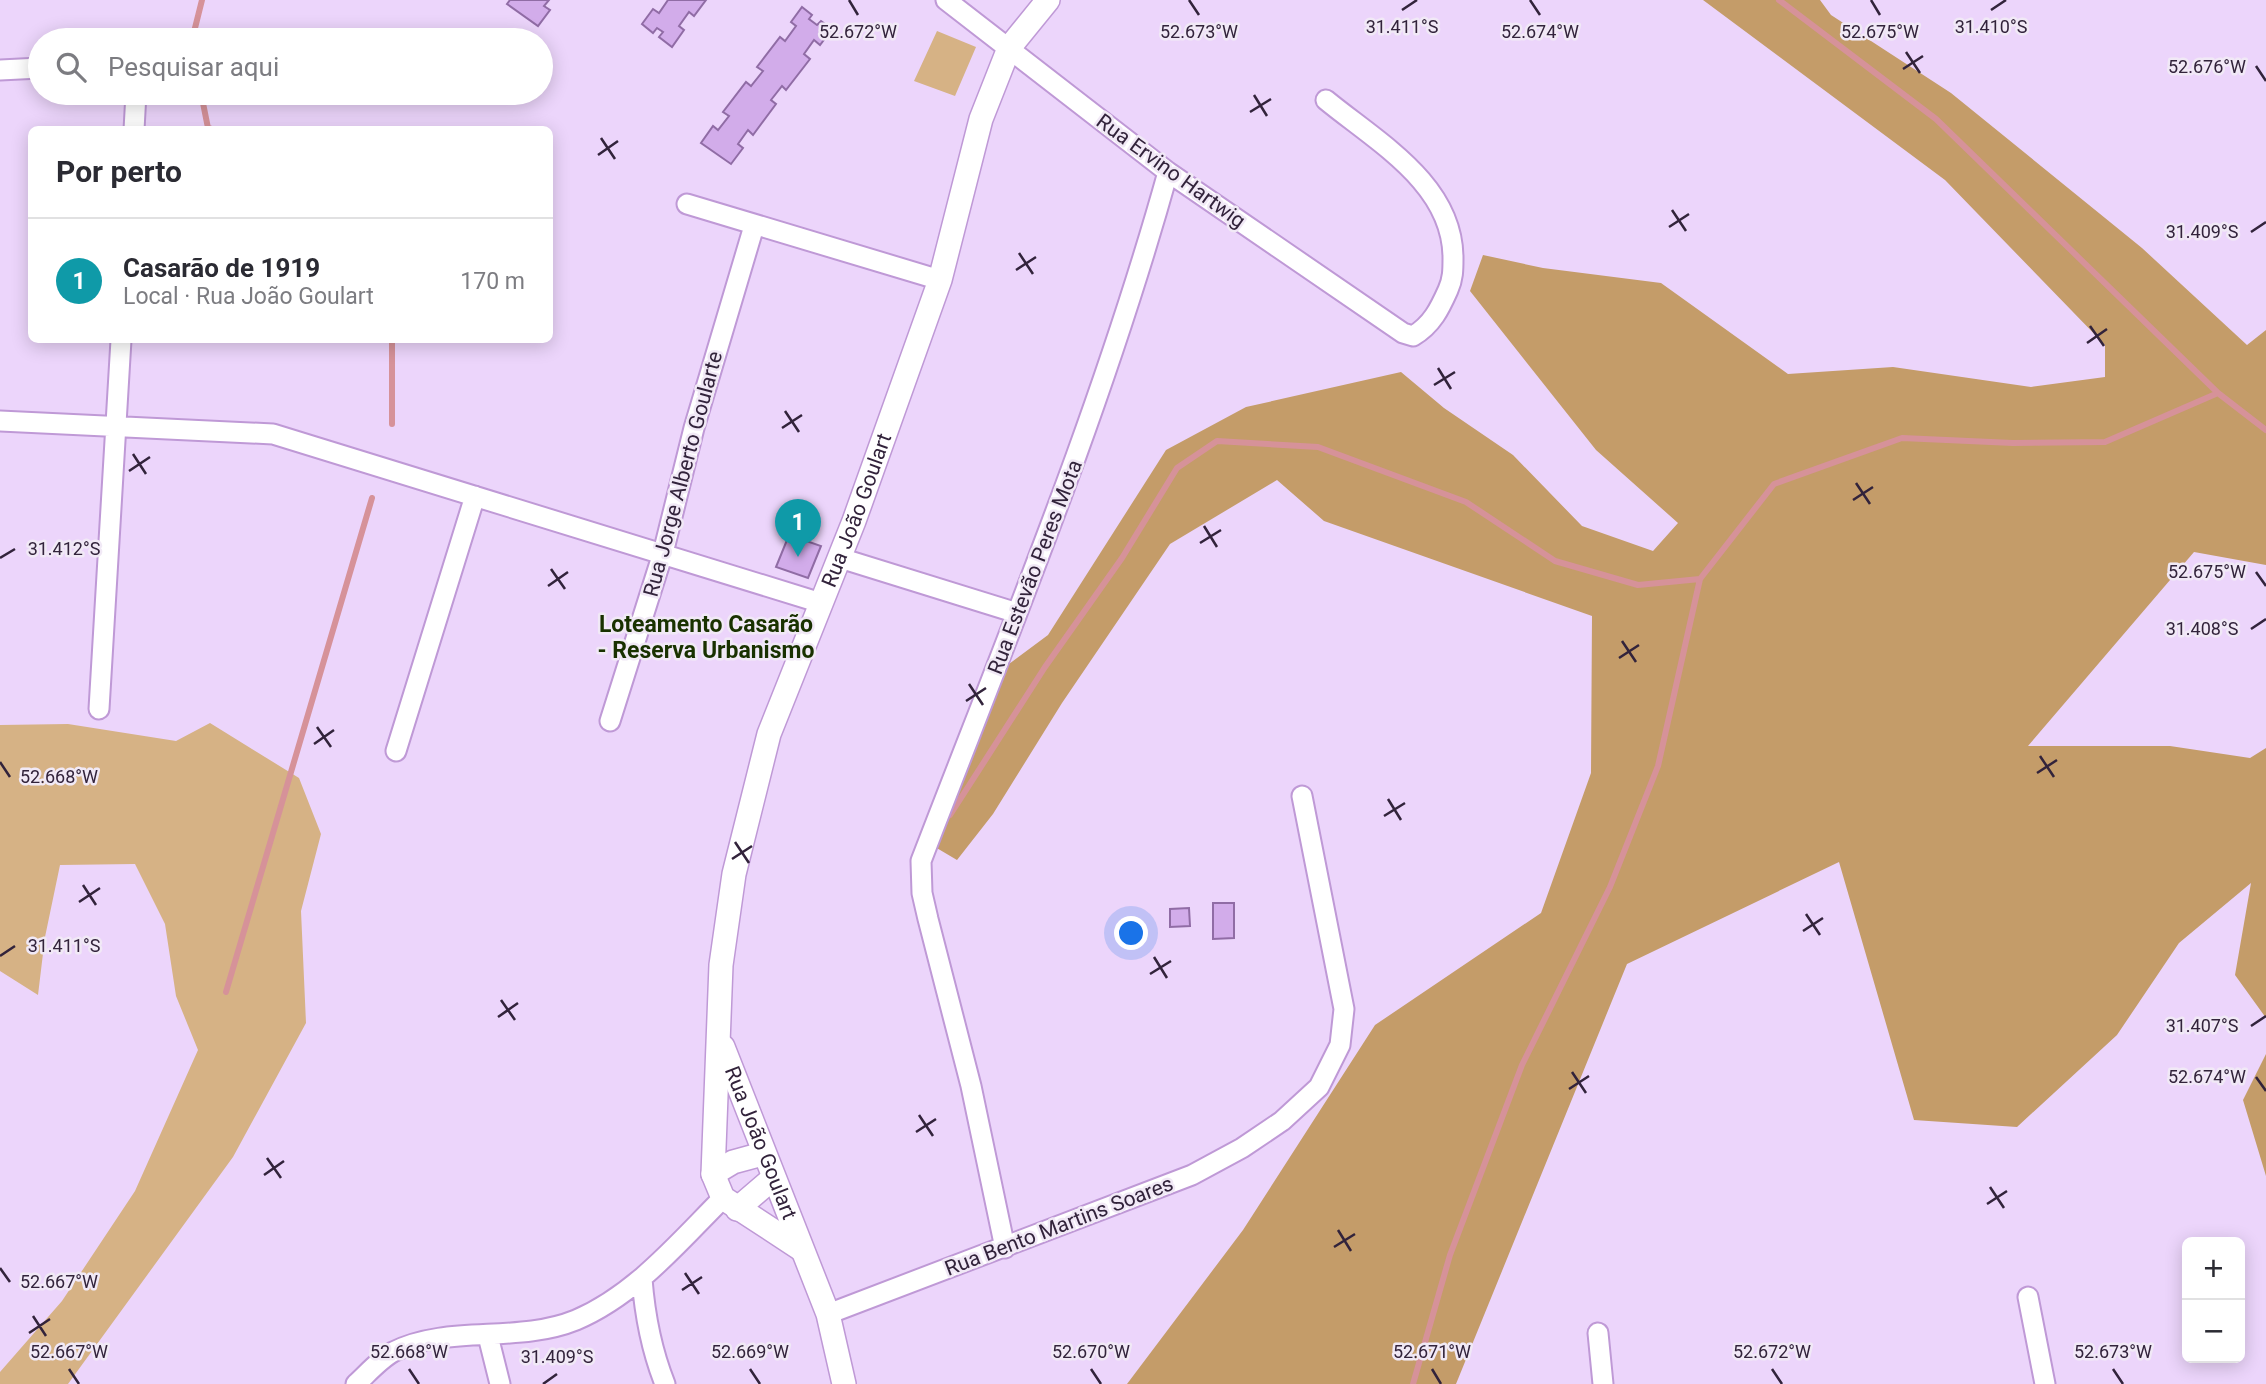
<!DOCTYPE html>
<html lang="pt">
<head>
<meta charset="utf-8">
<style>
	:root { --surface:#fff; --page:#f7f7f7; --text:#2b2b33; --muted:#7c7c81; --line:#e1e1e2; --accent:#ea580c }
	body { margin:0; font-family:Roboto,sans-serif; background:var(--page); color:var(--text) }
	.controls { position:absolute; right:21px; bottom:21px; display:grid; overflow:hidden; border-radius:10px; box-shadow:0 4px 18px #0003 }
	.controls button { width:63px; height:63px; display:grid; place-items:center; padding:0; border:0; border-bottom:2px solid var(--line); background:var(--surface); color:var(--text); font:35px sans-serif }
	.you { position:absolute; left:1132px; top:934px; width:24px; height:24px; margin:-18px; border:5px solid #fff; border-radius:50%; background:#1a73e8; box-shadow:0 0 0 10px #1a73e833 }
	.badge { display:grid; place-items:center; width:46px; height:46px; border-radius:50%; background:var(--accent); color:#fff; font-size:23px; font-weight:700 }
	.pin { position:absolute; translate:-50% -58px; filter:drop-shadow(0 2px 4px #0008) }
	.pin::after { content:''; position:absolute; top:37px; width:24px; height:21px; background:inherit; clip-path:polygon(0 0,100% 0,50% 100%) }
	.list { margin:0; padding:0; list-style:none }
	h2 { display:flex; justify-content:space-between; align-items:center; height:91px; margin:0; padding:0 28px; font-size:30px }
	h2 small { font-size:23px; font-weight:400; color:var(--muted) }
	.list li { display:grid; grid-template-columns:46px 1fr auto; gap:21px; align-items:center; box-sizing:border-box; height:126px; padding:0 28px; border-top:2px solid var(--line) }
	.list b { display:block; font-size:26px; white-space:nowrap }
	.list p { margin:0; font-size:23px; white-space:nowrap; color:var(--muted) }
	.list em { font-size:23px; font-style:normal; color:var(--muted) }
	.icon { flex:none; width:38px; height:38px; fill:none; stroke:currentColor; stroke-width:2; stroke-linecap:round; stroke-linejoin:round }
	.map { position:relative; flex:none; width:2266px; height:1384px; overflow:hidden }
	.search { position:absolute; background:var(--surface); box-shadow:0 4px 18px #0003; left:28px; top:28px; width:525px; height:77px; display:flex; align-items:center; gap:18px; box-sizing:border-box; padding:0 24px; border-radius:38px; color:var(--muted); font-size:26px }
	.panel { position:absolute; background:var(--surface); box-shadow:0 4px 18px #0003; left:28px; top:126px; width:525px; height:217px; border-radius:10px }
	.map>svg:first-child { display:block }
</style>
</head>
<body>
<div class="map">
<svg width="2266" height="1384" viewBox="0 0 2266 1384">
	<rect width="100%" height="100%" fill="#ecd5fb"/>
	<!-- green -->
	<path fill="#d6b285" d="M937 31 976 47 955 96 914 81Z
		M210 723 299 778 321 834 301 911 306 1023 233 1157 68 1384H0V1372L62 1301 135 1191 198 1050 176 996 165 924 135 864 60 865 45 937 38 995 0 971V725L68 724 176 741Z"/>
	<!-- forest -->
	<path fill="#c49c69" d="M1703 0H1820L1831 15 1951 93 2142 248 2247 345 2266 330V565L2194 552 2028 746H2170L2250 758 2266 748V1018L2235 975 2251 883 2179 943 2117 1035 2017 1127 1914 1120 1839 862 1627 964 1456 1384H1127L1243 1230 1375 1025 1541 913 1591 773 1592 616 1324 521 1277 480 1170 544 1062 703 993 814 957 860 935 847 1005 667 1048 635 1166 450 1246 407 1401 372 1444 408 1513 455 1582 526 1653 551 1678 523 1596 450 1470 291 1483 255 1543 268 1661 283 1788 374 1893 367 2031 387 2105 377V345L1945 180Z
		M2266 1054V1176L2243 1100Z"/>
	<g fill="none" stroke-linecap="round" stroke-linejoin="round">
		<!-- stream -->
		<path stroke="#d69299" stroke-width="6" d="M1779 0 1936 119 2218 393
			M192 40 202 0
			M201 93 208 128 215 130
			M392 424V340
			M950 815 1045 667 1122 558 1177 468 1217 441 1318 447 1466 502 1555 561 1638 585 1700 579 1774 484 1902 438 2013 443 2105 442 2218 393 2266 430
			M226 992 372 498
			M1413 1384 1450 1255 1522 1065 1610 887 1658 766 1700 579"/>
	</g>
	<!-- building -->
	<path fill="#d2acea" stroke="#906ca5" stroke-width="2" d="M510 0H549L544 6 550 10 538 26 507 4Z
		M668 0H706L694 16 689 12 679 26 684 30 672 47 659 37 663 32 657 28 653 33 642 24 653 9 659 13Z
		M802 7 812 15 809 19 817 25 821 21 832 29 820 45 814 40 804 54 810 59 786 90 782 86 771 100 776 104 753 135 748 130 738 144 743 148 731 164 701 143 713 126 718 130 729 116 723 112 746 82 751 86 763 71 757 67 780 37 785 41 796 26 791 22Z
		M789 535 821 546 808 578 776 567Z
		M1213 903H1234V938L1213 939Z
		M1189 908 1190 926 1170 927V909Z"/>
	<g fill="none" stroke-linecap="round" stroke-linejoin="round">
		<defs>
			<path id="minor" d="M946 0 1168 172 1403 333 1413 336C1432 325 1440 308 1448 290 1453 279 1453 270 1453 258 1453 184 1377 142 1326 100
				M0 70 40 68
				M134 130 136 93
				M687 204 940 280
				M0 421 273 434 821 603
				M840 558 1017 613
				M99 709 121 340
				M610 721 663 553 694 428 754 226
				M396 751 475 496
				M1005 1248 971 1086 928 919 922 893 921 861C1009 632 1102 409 1168 172
				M642 1279C645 1317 651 1349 665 1384
				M2028 1297 2045 1384
				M828 1314 1192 1175 1242 1148 1282 1121 1319 1087 1340 1045 1344 1009 1302 796
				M1598 1333 1603 1384
				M488 1336 500 1384
				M356 1384C367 1374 380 1359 393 1352 449 1324 517 1344 576 1320 635 1295 679 1242 723 1198"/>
			<g id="tertiary">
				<path id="s1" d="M723 1047 828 1314 844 1384"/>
				<path d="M713 1174 733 1162 762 1154"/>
				<path d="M737 1209 772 1179"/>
				<path id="s2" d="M801 1249 723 1198 713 1174 721 965 734 874 769 734 854 521 940 280 981 119 1009 48 1048 0"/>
			</g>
		</defs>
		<!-- minor casing -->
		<use href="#minor" stroke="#bf99d6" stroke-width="23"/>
		<!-- tertiary casing -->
		<use href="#tertiary" stroke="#bf99d6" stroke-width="26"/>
		<!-- minor -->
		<use href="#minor" stroke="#fff" stroke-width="19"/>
		<!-- tertiary -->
		<use href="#tertiary" stroke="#fff" stroke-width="23"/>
	</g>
	<!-- ticks -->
	<path fill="none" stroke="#32233b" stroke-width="2.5" d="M849 0 858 15M1189 0 1199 15M1530 0 1540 15M1871 0 1880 15M1402 10 1417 0M1991 10 2006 0M1906 52 1920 73M2256 66 2266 81M1903 69 1923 56M1254 95 1267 116M1250 112 1271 99M601 138 615 159M598 155 618 141M1672 210 1686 231M1669 227 1689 214M2251 232 2266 222M1019 253 1033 274M1016 270 1036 257M2090 326 2104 346M2087 343 2107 329M1438 368 1451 389M1434 385 1455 372M785 411 799 432M782 428 802 415M133 454 146 474M129 471 150 457M1856 483 1870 504M1853 500 1873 487M1204 526 1217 547M1200 543 1221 530M0 558 15 549M551 569 565 589M2256 572 2266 586M548 586 568 572M2251 629 2266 619M1622 641 1636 662M1619 658 1639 645M969 684 983 705M966 701 986 688M317 727 331 747M314 744 334 730M2040 756 2054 777M0 762 10 777M2037 773 2057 760M1388 799 1401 820M1384 816 1405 803M735 842 749 863M732 859 752 846M83 885 96 905M79 902 100 888M1806 914 1820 935M1803 931 1823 918M0 956 15 946M1154 957 1167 978M1150 974 1171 961M501 1000 515 1020M498 1017 518 1003M2251 1026 2266 1016M1572 1072 1586 1093M2256 1077 2266 1091M1569 1089 1589 1076M919 1115 933 1136M916 1132 936 1119M267 1158 281 1178M264 1175 284 1161M1990 1187 2004 1208M1987 1204 2007 1191M1338 1230 1351 1251M1334 1247 1355 1234M0 1268 10 1282M685 1273 699 1294M682 1290 702 1277M33 1316 46 1336M29 1333 50 1319M69 1369 79 1384M409 1369 419 1384M750 1369 760 1384M1091 1369 1101 1384M1432 1369 1441 1384M1772 1369 1782 1384M2113 1369 2123 1384M543 1384 557 1374"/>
	<g text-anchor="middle" stroke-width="5" stroke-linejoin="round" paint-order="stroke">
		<!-- street labels -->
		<g font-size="21" fill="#32233b" stroke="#f1e9f6">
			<text transform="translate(1171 171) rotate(36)" y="7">Rua Ervino Hartwig</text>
			<text transform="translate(683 474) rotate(-75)" y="7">Rua Jorge Alberto Goularte</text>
			<text dy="7" stroke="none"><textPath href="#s2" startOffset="805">Rua João Goulart</textPath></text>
			<text transform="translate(1035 567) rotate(-69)" y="7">Rua Estevão Peres Mota</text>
			<text dy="7" stroke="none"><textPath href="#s1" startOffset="103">Rua João Goulart</textPath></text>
			<text transform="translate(1059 1226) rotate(-21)" y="7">Rua Bento Martins Soares</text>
		</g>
		<!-- neighbourhood labels -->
		<g font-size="23" font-weight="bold" fill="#193100" stroke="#f1e9f6">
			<text x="706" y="632">Loteamento Casarão<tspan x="706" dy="26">- Reserva Urbanismo</tspan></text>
		</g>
	</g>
	<g font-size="18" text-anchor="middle" fill="#32233b" stroke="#f1e9f6" stroke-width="5" stroke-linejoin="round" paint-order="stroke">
		<text x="1402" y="33">31.411°S</text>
		<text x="1991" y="33">31.410°S</text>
		<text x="858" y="38">52.672°W</text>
		<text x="1199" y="38">52.673°W</text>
		<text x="1540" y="38">52.674°W</text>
		<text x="1880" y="38">52.675°W</text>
		<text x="2207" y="73">52.676°W</text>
		<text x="2202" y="238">31.409°S</text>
		<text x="64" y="555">31.412°S</text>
		<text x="2207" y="578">52.675°W</text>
		<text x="2202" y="635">31.408°S</text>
		<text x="59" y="783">52.668°W</text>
		<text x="64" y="952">31.411°S</text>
		<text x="2202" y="1032">31.407°S</text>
		<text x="2207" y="1083">52.674°W</text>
		<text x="59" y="1288">52.667°W</text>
		<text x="69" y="1358">52.667°W</text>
		<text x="409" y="1358">52.668°W</text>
		<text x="750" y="1358">52.669°W</text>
		<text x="1091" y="1358">52.670°W</text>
		<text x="1432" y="1358">52.671°W</text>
		<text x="1772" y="1358">52.672°W</text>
		<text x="2113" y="1358">52.673°W</text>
		<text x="557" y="1363">31.409°S</text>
	</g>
</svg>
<div class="controls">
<button>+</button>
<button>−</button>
</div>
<div class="you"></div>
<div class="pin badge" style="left:798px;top:557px;background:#0f9aa8">1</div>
<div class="search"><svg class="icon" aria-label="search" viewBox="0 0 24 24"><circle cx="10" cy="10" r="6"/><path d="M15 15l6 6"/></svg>Pesquisar aqui</div>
<section class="panel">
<h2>Por perto<small></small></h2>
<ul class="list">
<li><span class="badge" style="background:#0f9aa8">1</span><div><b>Casarão de 1919</b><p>Local · Rua João Goulart</p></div><em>170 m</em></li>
</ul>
</section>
</div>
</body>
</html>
